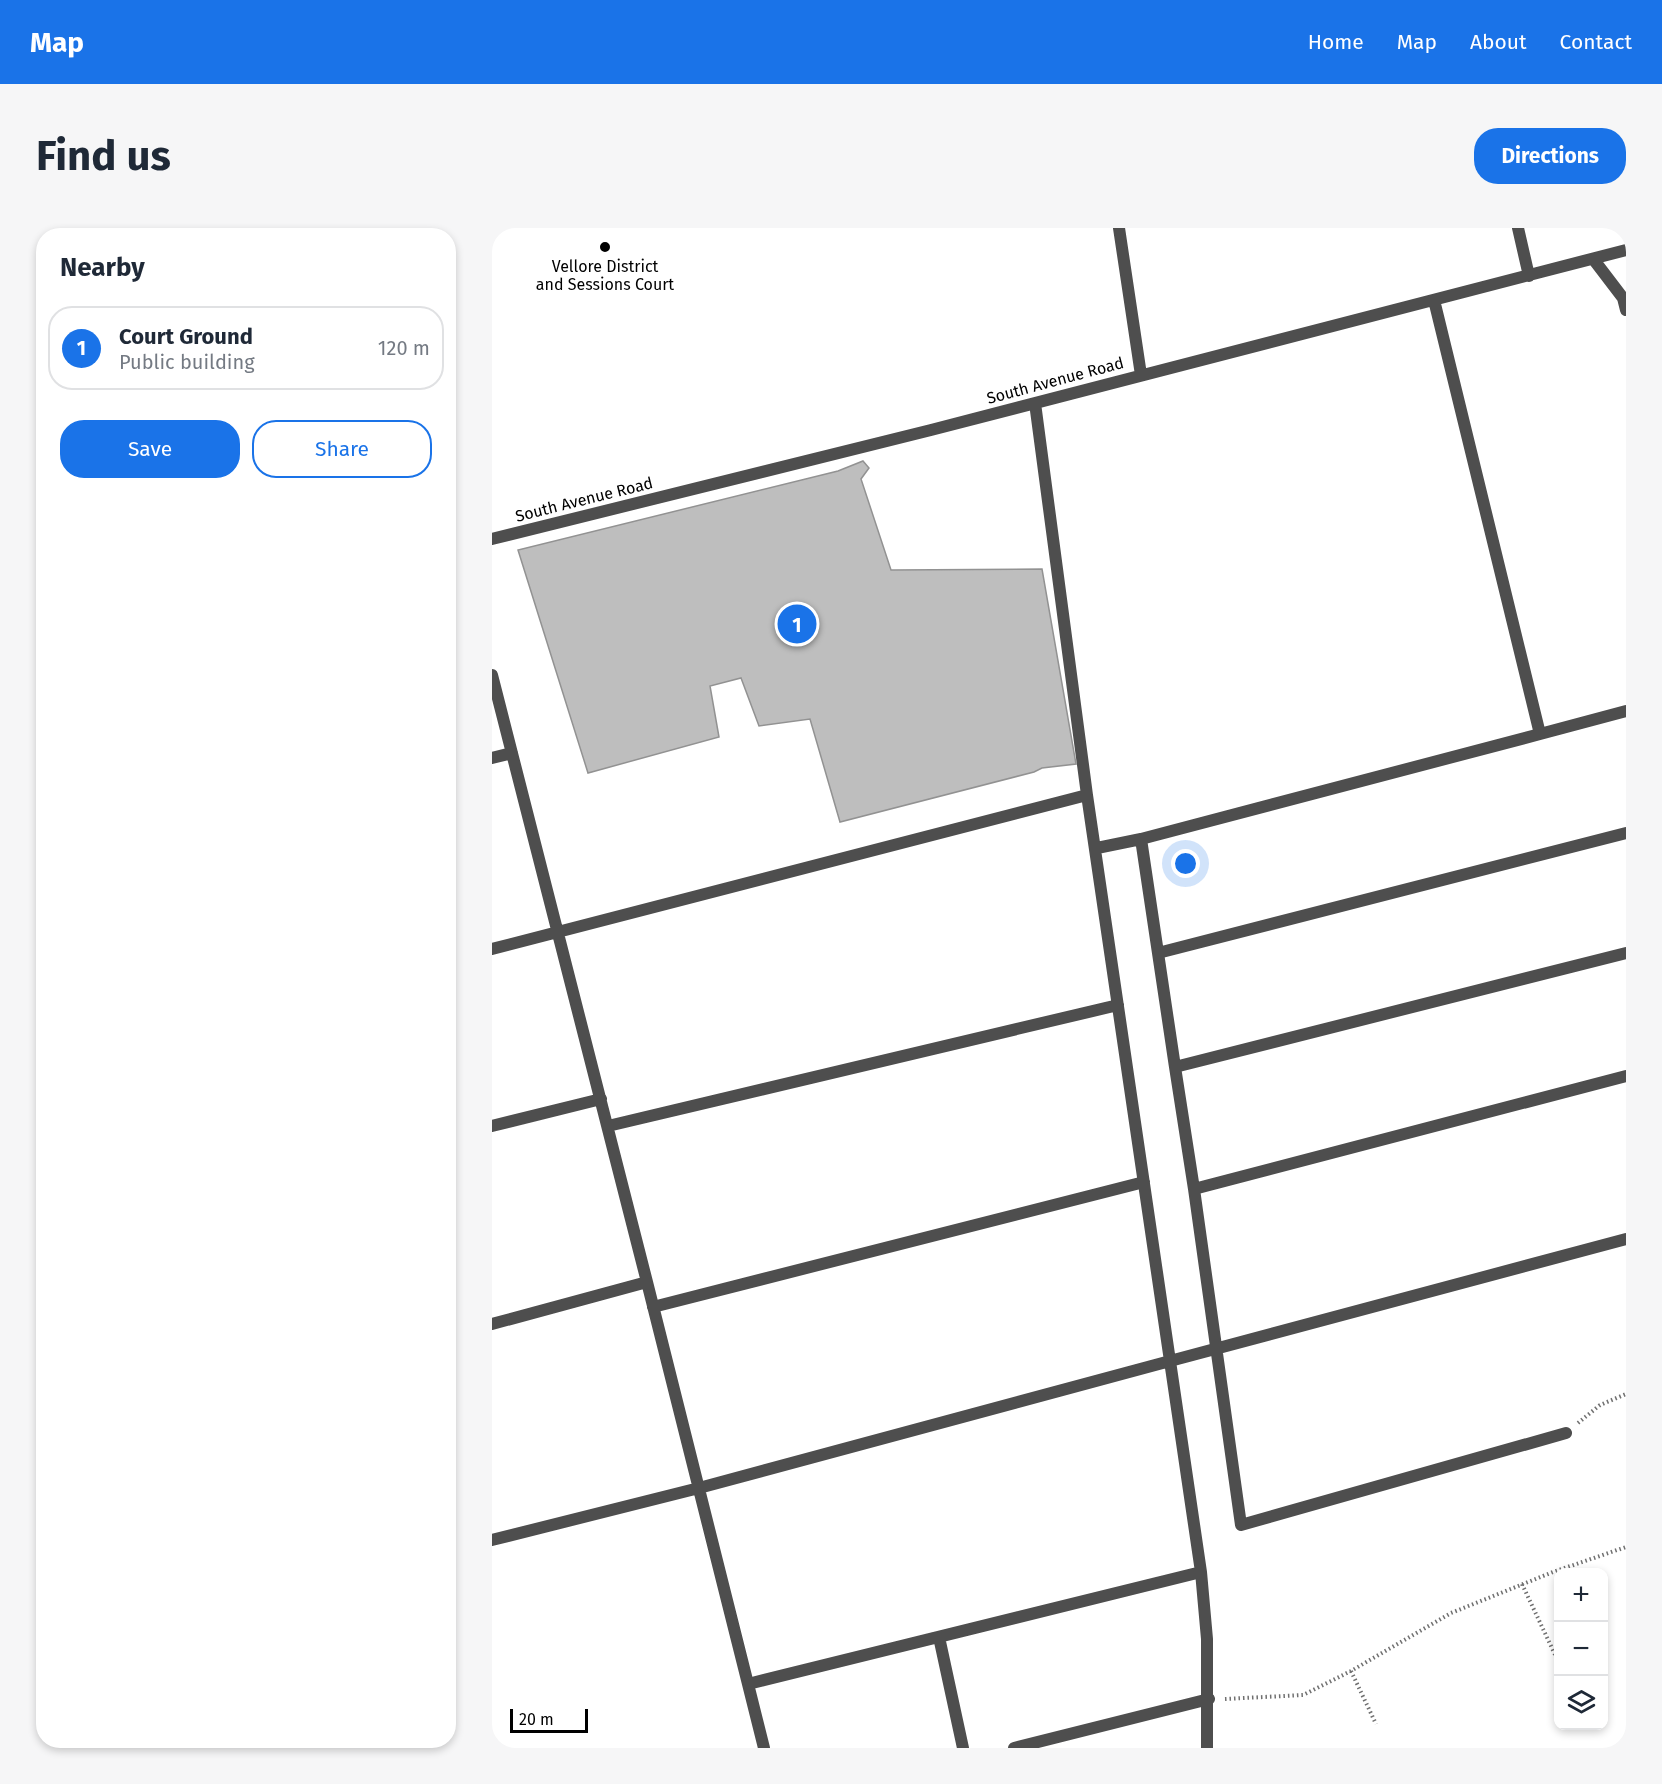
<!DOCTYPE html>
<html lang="en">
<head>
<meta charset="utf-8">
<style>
	:root { --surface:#fff; --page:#f6f6f7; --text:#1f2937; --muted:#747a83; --line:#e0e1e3; --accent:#1a73e8 }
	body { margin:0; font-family:"Fira Sans",sans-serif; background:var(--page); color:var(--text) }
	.controls { position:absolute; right:18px; bottom:18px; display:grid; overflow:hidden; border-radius:12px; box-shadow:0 3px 9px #0003 }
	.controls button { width:54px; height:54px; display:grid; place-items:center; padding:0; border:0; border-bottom:2px solid var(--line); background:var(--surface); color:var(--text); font:30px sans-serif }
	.scale { position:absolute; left:18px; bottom:15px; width:78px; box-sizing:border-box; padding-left:6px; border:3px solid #000; border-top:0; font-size:16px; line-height:21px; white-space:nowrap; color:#000; -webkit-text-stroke:4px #fff; paint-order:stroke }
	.you { position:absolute; left:694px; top:636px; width:21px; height:21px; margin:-15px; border:4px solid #fff; border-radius:50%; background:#1a73e8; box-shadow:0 0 0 9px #1a73e833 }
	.badge { display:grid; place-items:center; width:39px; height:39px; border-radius:50%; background:var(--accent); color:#fff; font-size:20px; font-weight:700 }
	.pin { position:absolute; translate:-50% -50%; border:3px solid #fff; box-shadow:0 2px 6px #0006 }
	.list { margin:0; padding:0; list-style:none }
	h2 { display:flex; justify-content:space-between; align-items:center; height:78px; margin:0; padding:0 24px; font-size:26px }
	h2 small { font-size:20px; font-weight:400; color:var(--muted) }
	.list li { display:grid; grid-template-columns:39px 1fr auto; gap:18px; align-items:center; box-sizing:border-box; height:84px; margin:0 12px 12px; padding:0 12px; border:2px solid var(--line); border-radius:24px }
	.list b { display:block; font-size:22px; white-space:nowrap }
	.list p { margin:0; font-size:20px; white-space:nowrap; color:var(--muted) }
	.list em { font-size:20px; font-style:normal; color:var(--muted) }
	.actions { display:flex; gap:12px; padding:18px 24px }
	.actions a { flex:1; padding:14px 0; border:2px solid var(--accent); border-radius:24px; text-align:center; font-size:21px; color:var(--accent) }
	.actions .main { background:var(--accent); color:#fff }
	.icon { flex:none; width:33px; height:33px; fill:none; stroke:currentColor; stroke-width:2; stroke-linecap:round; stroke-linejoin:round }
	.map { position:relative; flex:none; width:1134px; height:1520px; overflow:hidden; border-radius:24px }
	header { display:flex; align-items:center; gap:36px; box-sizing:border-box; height:84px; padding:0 30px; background:var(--accent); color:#fff }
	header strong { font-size:28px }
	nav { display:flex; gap:33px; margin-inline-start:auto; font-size:21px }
	.intro { display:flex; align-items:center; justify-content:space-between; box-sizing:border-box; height:144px; padding:0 36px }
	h1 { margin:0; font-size:42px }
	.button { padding:15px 27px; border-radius:24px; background:var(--accent); color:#fff; font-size:21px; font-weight:700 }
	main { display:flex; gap:36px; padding:0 36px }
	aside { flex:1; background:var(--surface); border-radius:24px; box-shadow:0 3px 9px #0003 }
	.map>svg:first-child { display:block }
</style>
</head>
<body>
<header>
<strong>Map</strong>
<nav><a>Home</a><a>Map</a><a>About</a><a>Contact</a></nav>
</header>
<div class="intro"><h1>Find us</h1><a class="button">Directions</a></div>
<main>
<aside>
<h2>Nearby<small></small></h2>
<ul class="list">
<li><span class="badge">1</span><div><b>Court Ground</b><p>Public building</p></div><em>120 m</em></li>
</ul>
<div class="actions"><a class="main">Save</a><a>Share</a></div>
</aside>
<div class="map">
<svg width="1134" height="1520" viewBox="0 0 1134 1520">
	<rect width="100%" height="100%" fill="#fff"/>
	<!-- building -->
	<path fill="#bebebe" stroke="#929292" stroke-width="1.5" d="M371 233 377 240 369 251 399 342 550 341 584 536 550 540 542 544 348 594 318 491 267 498 249 450 218 458 227 509 96 545 26 322 346 243Z"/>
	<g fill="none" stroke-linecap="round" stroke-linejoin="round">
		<!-- path -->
		<path stroke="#707070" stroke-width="4" stroke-dasharray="1.5 3" stroke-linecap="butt" d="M1086 1195 1108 1177 1134 1166
			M1030 1356 1066 1433
			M859 1443 884 1496
			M733 1471 811 1467 859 1443 959 1385 1061 1344 1134 1319"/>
		<!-- street -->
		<path stroke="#4e4e4e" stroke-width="12" d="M627 0 649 147
			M1026 0 1037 48
			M1102 32 1131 70 1134 82
			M0 311 439 202 1134 22
			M0 447 155 1054 0 1096
			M1048 506 1134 483
			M0 530 20 525
			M605 620 649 611
			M0 721 595 567
			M666 725 649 611 1048 506 942 72
			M1134 725 683 839 702 961 1134 848
			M683 839 666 725 1134 605
			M0 898 109 871
			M116 898 626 777
			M702 961 749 1297 1074 1205
			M155 1054 256 1456 709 1344 678 1133 1134 1011
			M161 1079 652 954
			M0 1312 207 1260 678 1133 595 567 543 175
			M709 1344 715 1411V1520
			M447 1409 471 1520
			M256 1456 272 1520
			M522 1520 717 1471"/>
	</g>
	<!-- markers -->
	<circle fill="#000" stroke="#fff" stroke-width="2" cx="113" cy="19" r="6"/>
	<g text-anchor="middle" stroke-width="5" stroke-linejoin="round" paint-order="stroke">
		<!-- poi labels -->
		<g font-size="16" fill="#000" stroke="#fff">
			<text x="113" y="44">Vellore District<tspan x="113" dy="18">and Sessions Court</tspan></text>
		</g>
		<!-- street labels -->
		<g font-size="16" fill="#000" stroke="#fff">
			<text transform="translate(563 152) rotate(-15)" y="6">South Avenue Road</text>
			<text transform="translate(92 271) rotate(-14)" y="6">South Avenue Road</text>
		</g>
	</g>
</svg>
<div class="controls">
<button>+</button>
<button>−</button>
<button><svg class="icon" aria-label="layers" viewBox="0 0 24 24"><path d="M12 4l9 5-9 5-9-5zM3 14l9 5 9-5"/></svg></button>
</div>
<div class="scale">20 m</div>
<div class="you"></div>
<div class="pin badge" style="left:305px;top:396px">1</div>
</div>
</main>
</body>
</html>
